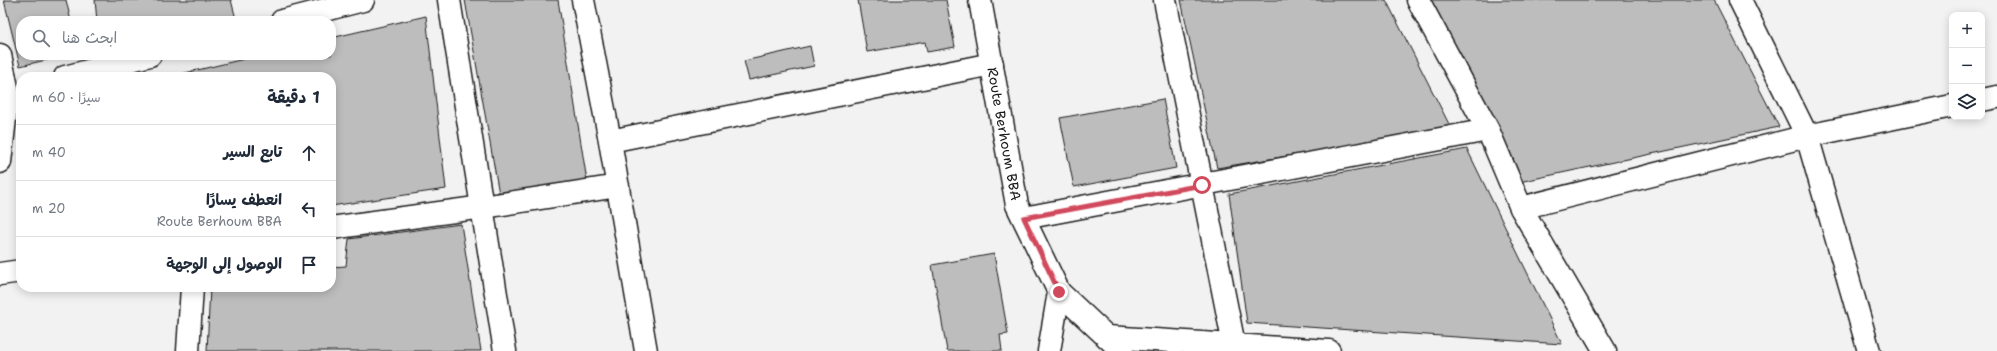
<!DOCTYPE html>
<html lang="ar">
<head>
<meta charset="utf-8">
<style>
	:root { --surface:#fff; --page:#f2f2f3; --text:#1f2937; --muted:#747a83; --line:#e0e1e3 }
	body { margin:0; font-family:"Shantell Sans","Playpen Sans Arabic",sans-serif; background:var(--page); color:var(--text); direction:rtl }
	.controls { position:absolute; right:12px; top:12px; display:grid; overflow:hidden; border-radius:8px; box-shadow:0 2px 10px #0003 }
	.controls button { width:36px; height:36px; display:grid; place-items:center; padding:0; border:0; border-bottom:1px solid var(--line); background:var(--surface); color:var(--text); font:20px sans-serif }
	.stop { position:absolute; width:12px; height:12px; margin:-9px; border:3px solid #d1495b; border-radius:50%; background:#fff }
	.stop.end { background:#d1495b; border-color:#fff; box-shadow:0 1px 4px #0008 }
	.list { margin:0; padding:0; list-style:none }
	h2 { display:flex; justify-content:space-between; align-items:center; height:52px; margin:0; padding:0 16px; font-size:17px }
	h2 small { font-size:13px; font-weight:400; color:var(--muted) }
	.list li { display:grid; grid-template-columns:26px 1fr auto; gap:12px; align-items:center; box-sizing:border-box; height:56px; padding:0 16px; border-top:1px solid var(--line) }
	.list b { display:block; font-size:15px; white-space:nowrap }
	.list p { margin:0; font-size:13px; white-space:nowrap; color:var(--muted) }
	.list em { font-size:13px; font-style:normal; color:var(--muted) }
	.icon { flex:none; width:22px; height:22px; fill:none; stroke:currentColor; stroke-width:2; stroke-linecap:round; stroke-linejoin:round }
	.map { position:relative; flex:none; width:1997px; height:351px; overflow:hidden; direction:ltr }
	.search { position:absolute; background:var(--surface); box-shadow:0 2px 10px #0003; left:16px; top:16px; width:320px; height:44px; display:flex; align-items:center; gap:10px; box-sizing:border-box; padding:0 14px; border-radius:16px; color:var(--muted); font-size:15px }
	.panel { position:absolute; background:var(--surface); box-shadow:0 2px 10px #0003; left:16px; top:72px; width:320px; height:220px; border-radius:16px; direction:rtl }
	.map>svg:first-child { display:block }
</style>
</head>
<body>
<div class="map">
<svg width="1997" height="351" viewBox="0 0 1997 351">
	<rect width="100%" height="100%" fill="#f2f2f2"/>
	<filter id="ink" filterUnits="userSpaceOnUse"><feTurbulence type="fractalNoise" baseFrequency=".025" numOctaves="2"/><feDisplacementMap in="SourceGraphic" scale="8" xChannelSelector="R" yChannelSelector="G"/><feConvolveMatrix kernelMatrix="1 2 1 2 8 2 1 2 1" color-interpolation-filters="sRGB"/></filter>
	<g filter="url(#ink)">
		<!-- building -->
		<path fill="#bdbdbd" stroke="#1c1c1c" d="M4 0H66L71 21H21V55H68L20 66Z
			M95 0H231L236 19 228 21H97Z
			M465 0H558L587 181 499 194Z
			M858 0H946L955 47 927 52 925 42 867 52Z
			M1181 0H1386L1451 128 1217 168Z
			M1426 0H1714L1779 127 1519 182Z
			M426 16 446 189 331 206V77H168L261 55H331V38Z
			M810 46 814 66 749 80 744 61Z
			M1163 99 1176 168 1074 187 1060 118Z
			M1467 149 1562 344 1247 323 1229 194Z
			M461 224 481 351H207L210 287H331V267L346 266 349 239Z
			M994 254 1008 334 1000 335 1002 351H947L932 265Z"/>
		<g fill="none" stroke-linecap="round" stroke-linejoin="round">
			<defs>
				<path id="minor" d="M449 0 505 351
					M583 0 610 141 646 351
					M1165 0 1234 345
					M1418 0 1488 130 1521 208 1605 351
					M1740 0 1807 136 1869 351
					M282 21 363 0
					M0 55 8 92 0 162
					M65 77 150 55
					M1982 100 1997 97
					M610 141 992 64
					M1521 208 1807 136 1952 106
					M1024 218 1488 130
					M331 228 483 207 618 186
					M0 274 21 271
					M1107 337 1329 351
					M188 351 192 287
					M1049 351 1059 292"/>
				<g id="major">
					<path id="s1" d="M980 0 1017 205 1059 292 1122 351"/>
				</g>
			</defs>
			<!-- minor casing -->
			<use href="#minor" stroke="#1c1c1c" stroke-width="25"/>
			<!-- major casing -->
			<use href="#major" stroke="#1c1c1c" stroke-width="25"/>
			<!-- minor -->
			<use href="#minor" stroke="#fff" stroke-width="22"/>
			<!-- major -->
			<use href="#major" stroke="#fff" stroke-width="22"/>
		</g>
	</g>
	<g fill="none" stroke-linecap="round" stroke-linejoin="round" filter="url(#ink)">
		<!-- route -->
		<path stroke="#d1495b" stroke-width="5" d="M1059 292 1024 218 1202 185"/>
	</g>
	<g text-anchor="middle" stroke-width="3.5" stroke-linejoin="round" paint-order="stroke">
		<!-- street labels -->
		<g font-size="14" fill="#1c1c1c" stroke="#fff">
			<text dy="5" stroke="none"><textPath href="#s1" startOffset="136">Route Berhoum BBA</textPath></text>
		</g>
	</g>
</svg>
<div class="controls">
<button>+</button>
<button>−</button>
<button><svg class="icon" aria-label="layers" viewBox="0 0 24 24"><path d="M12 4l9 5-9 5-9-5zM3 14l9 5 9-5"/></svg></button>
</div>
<div class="stop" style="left:1202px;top:185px"></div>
<div class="stop end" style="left:1059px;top:292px"></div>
<div class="search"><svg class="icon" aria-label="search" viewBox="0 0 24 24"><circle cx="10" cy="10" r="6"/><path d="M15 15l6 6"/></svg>ابحث هنا</div>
<section class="panel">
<h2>1 دقيقة<small>سيرًا · 60 m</small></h2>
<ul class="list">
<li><svg class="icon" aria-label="ahead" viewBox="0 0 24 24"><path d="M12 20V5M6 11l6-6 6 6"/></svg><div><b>تابع السير</b></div><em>40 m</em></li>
<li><svg class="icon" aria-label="left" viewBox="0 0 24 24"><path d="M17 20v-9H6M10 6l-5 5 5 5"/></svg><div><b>انعطف يسارًا</b><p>Route Berhoum BBA</p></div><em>20 m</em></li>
<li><svg class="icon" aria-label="arrive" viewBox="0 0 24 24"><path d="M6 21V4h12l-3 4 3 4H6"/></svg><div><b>الوصول إلى الوجهة</b></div></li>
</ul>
</section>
</div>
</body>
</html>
